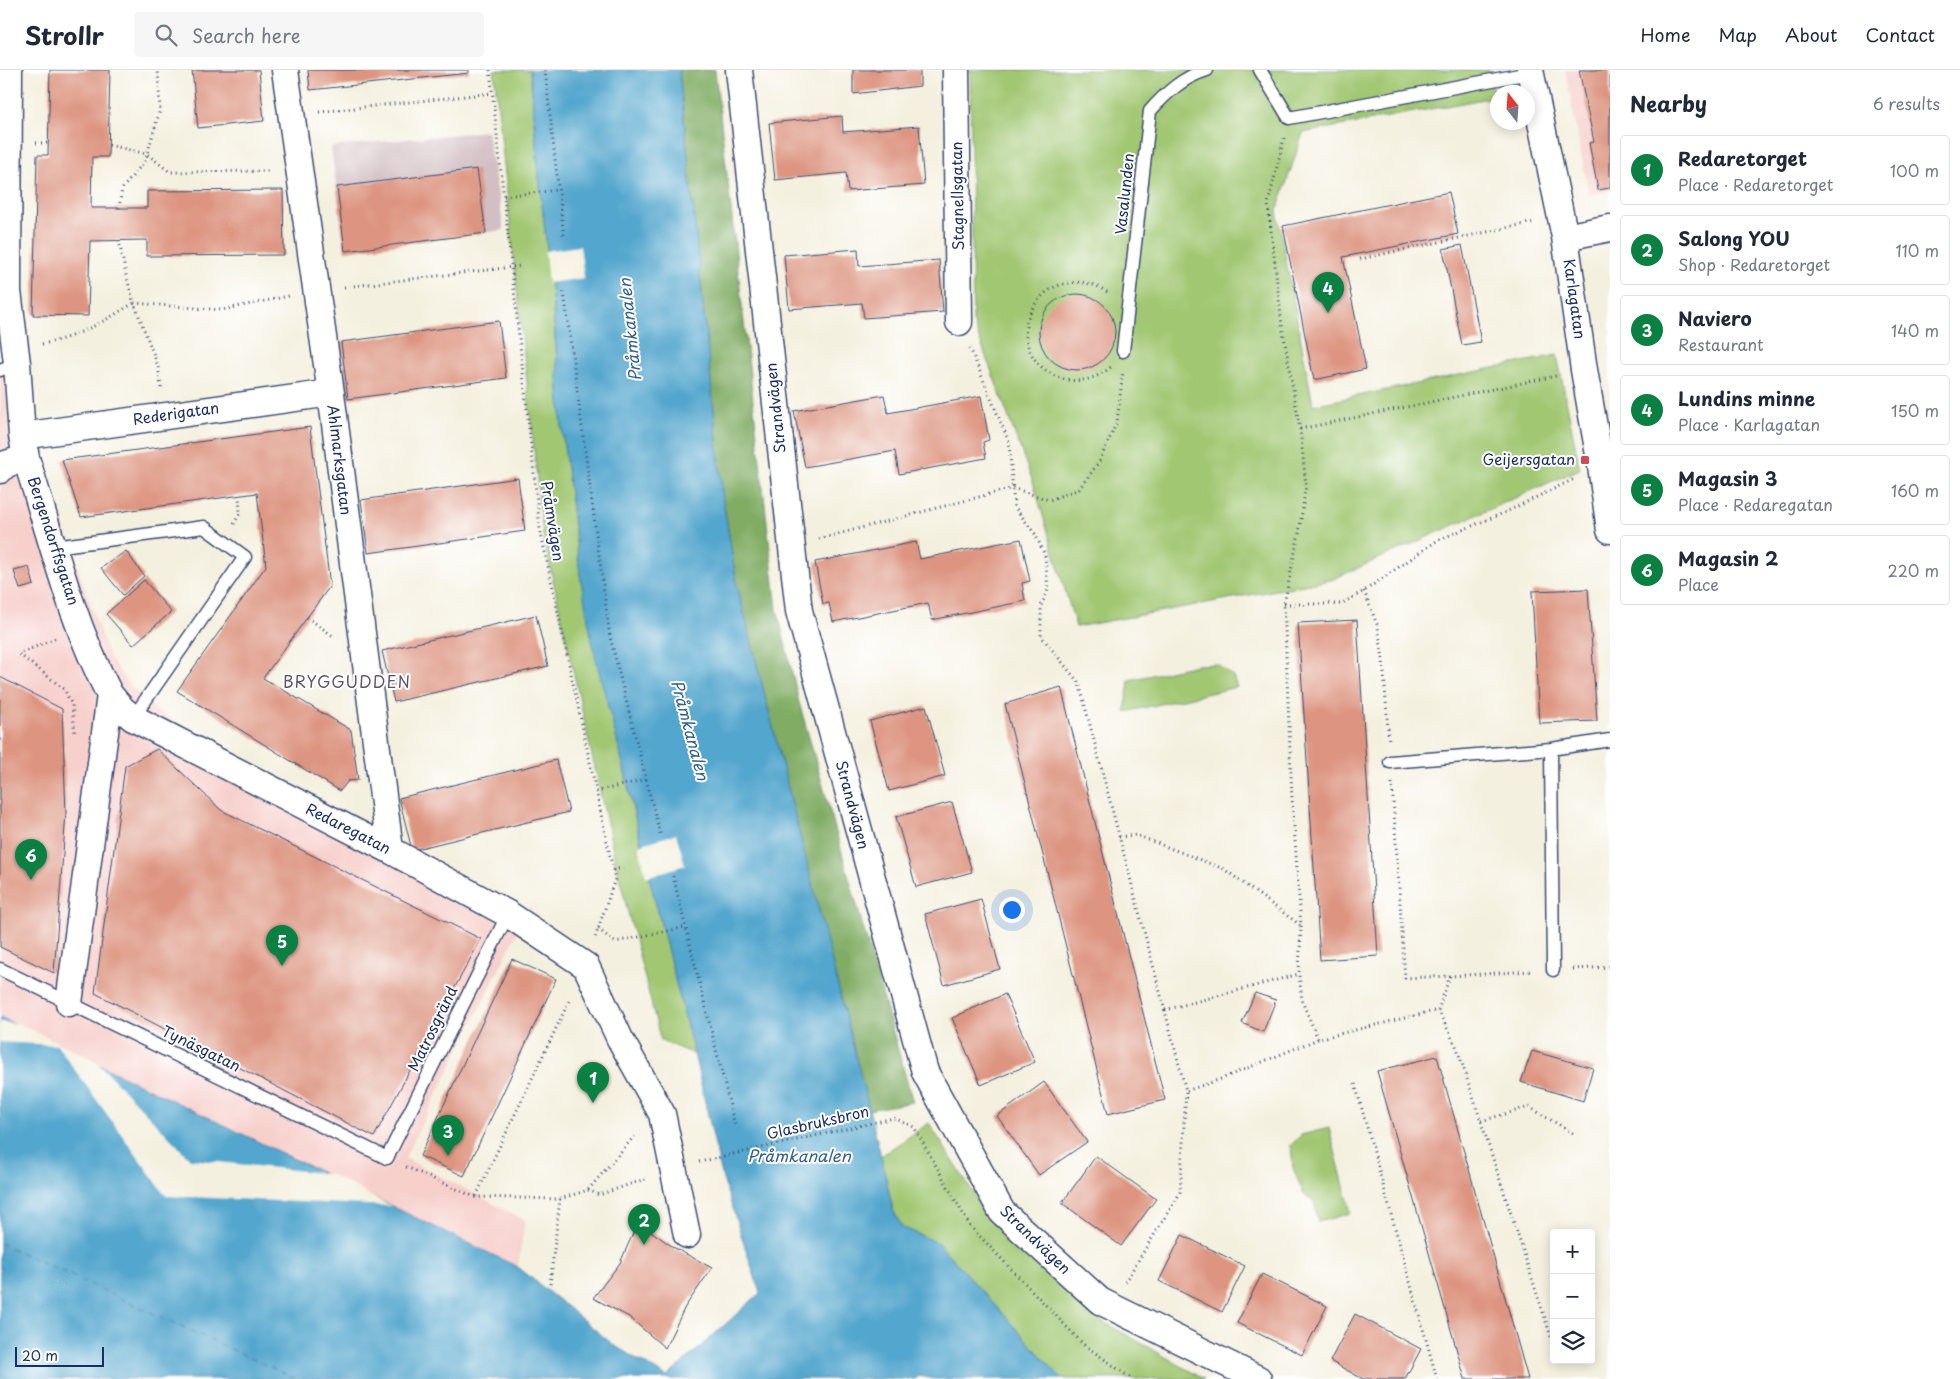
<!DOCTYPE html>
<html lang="en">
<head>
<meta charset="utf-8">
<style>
	:root { --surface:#fff; --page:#f6f6f7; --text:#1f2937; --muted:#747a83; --line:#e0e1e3; --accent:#0b8043 }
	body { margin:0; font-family:"Playpen Sans",sans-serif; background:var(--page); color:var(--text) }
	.controls { position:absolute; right:15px; bottom:15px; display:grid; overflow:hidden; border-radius:5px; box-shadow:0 2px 12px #0003 }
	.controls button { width:45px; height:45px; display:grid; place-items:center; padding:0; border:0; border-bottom:1px solid var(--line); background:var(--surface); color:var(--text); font:25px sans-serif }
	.compass { position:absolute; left:1490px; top:15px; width:45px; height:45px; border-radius:50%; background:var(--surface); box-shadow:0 2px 12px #0003; rotate:343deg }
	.scale { position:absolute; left:15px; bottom:12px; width:89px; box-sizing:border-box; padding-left:5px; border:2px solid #1b2f5e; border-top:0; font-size:14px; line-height:18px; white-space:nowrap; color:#1b2f5e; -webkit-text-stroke:4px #fff; paint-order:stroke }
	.you { position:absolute; left:1011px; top:839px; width:18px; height:18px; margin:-12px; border:4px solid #fff; border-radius:50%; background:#1a73e8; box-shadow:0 0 0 8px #1a73e833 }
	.badge { display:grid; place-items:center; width:32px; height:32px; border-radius:50%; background:var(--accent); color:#fff; font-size:16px; font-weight:700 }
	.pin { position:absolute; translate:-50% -41px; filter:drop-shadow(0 1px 2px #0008) }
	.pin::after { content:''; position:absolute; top:26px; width:18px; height:15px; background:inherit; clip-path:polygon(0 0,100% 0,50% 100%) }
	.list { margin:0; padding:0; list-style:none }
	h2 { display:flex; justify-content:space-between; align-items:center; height:65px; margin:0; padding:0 20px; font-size:21px }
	h2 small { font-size:16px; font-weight:400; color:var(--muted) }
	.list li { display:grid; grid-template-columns:32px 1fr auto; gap:15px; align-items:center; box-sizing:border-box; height:70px; margin:0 10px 10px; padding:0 10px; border:1px solid var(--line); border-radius:5px }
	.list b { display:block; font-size:19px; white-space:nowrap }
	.list p { margin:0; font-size:16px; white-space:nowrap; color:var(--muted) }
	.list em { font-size:16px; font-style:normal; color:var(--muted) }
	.icon { flex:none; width:28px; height:28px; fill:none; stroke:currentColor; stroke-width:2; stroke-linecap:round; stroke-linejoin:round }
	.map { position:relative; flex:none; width:1610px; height:1309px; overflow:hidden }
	header { display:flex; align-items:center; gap:30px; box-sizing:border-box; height:70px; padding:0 25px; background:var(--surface); border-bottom:1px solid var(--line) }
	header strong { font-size:24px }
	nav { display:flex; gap:28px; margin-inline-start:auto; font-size:18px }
	.search { width:350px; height:45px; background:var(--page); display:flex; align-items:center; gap:12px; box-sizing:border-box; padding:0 18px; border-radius:5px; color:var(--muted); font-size:19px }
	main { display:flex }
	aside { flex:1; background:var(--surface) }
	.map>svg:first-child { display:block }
</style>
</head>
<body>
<header>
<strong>Strollr</strong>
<div class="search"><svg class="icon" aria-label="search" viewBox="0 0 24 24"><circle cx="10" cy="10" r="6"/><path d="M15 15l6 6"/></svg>Search here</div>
<nav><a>Home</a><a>Map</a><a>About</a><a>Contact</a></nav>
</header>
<main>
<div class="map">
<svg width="1610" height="1309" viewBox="0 0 1610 1309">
	<rect width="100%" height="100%" fill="#fff"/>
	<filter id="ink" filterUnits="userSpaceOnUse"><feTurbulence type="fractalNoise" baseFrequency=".02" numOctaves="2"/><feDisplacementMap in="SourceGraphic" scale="10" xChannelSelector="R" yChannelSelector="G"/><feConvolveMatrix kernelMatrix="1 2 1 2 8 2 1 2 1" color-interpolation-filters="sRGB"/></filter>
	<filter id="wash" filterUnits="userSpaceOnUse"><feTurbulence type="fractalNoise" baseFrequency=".0096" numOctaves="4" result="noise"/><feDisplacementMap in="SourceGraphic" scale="20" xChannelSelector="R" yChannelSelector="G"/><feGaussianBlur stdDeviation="1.12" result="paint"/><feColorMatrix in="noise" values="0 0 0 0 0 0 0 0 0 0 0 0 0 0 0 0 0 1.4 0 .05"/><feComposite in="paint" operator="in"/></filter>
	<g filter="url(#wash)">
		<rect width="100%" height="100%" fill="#f4f0df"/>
		<!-- built -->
		<path fill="#f7d0cc" d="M0 0 13 222 41 392 109 587 131 617 157 641 312 735 527 843 405 1088 525 1150 518 1197 0 947Z
			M1565 0H1610V121L1589 125Z"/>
		<!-- industrial -->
		<path fill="#d2bec3" d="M487 61 504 160 345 181 331 77Z"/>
		<!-- green -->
		<path fill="#a1c772" stroke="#5e7b68" d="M494 0H530L537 88 552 226 562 359 581 511 644 787 694 984 661 971 619 807 543 465Z
			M970 0H1489L1494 27 1303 63 1277 141 1313 335 1557 285 1580 399 1331 510 1076 557 1034 415 973 252Z
			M1217 594 1233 606 1237 617 1125 642 1129 610 1197 595Z
			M929 1053 989 1148 1099 1249 1204 1309H1062L938 1173 902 1157 893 1140 881 1086Z
			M1329 1058 1351 1143 1318 1152 1314 1131 1304 1125 1293 1098 1291 1075 1301 1065Z"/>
		<!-- forest -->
		<path fill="#80ac64" stroke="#4e6e61" d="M679 0H715L777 539 799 632 913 1032 869 1040 737 515 723 429Z"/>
		<!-- water -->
		<path fill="#52a6cd" stroke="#366a96" d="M530 0H679L723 429 737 515 881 1086 893 1140 902 1157 938 1173 1062 1309H934L919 1306 914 1309H0V947L518 1197 615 1276 667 1307 760 1223 722 1106 694 984 644 787 625 702 594 582 581 511 562 359 552 226 537 88Z"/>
		<!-- pier -->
		<path fill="#f4f0df" d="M580 176 584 208 548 213 545 181Z
			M676 764 685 795 646 807 639 775Z
			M0 952 20 954 96 991 190 1089 330 1104 391 1136 166 1126 57 975 0 972Z"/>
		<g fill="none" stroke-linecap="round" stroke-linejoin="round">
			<!-- ferry -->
			<path stroke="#315f8a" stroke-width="1" stroke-dasharray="6 5" stroke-linecap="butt" d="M0 1173 296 1309"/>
		</g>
		<g id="blocks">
			<!-- building -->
			<path fill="#dd9581" d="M50 0H110L108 87H92L91 138H147V121L283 120 284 185 147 186V170L90 171 88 246 33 245 37 85H48Z
				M192 0H259L264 51 198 58Z
				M308 0H469V3L310 20Z
				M853 0H920V16L853 24Z
				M1579 0H1610V118L1598 120 1589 73 1594 72Z
				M842 46 843 62 919 56 924 115 848 121 846 103 775 110 769 53Z
				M477 99 486 163 345 181 337 117Z
				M1449 122 1458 164 1343 187 1366 299 1314 310 1283 156Z
				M1462 175 1481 272 1462 275 1443 179Z
				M858 179 859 196 939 190 943 242 864 248 862 233 789 239 784 185Z
				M1039 262a38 38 0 1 1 76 0a38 38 0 1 1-76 0Z
				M499 251 506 308 348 329 341 272Z
				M884 325 888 343 981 326 989 370 983 372 986 388 899 404 895 381 805 397 794 341Z
				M310 357 330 516 263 608 351 660 358 710 348 711 340 721 177 621 266 496 257 423 81 447 62 390Z
				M518 408 525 461 368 483 361 430Z
				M1021 469 1030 511 1022 513 1025 531 932 550 928 533 833 552 829 533 823 534 815 492 916 472 920 489Z
				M126 481 144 506 123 525 101 498Z
				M29 497 34 515 20 519 14 501Z
				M144 510 171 542 133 575 106 544Z
				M1588 519 1597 651 1539 653 1532 521Z
				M536 545 548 596 394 632 382 581Z
				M1357 550 1378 886 1320 890 1298 553Z
				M0 607 62 639 66 743 54 903 0 877Z
				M1061 617 1165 1030 1108 1044 1005 634Z
				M926 636 945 706 889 721 870 651Z
				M157 679 221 740 481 869 374 1067 95 923 125 696Z
				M556 690 569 742 412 780 399 728Z
				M952 732 972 802 916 817 896 747Z
				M981 829 1000 899 944 915 925 844Z
				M512 889 556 909 464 1106 420 1086Z
				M1255 923 1276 930 1263 962 1242 953Z
				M1005 924 1035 992 981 1015 952 948Z
				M1532 981 1593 998 1583 1031 1521 1012Z
				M1437 986 1528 1309H1465L1377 1001Z
				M1044 1012 1087 1072 1039 1105 997 1046Z
				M1096 1086 1156 1129 1121 1176 1062 1133Z
				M638 1152 673 1177 712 1198 685 1237 665 1278 629 1247 593 1228 620 1193Z
				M1182 1165 1245 1196 1222 1242 1159 1211Z
				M1262 1204 1327 1236 1302 1285 1237 1253Z
				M1355 1244 1421 1279 1405 1309H1363L1330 1291Z"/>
		</g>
	</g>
	<g filter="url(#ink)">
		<use href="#blocks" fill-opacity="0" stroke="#3c4c71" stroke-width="1"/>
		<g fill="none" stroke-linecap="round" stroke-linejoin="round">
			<defs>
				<path id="lane" d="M1260 0 1289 48 1530 3
					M1123 281 1150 41C1166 23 1183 7 1207 0
					M0 300 17 293
					M54 477 204 457 245 487 133 648
					M1551 679 1553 900
					M1390 692 1551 679 1610 670
					M0 899 387 1088 508 844"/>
				<path id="street" d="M9 0 8 221 17 293 22 366 26 388C51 467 71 551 110 625L69 933
					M285 0 331 323 390 780
					M739 0 799 541 925 1002 1002 1142 1100 1231 1258 1309
					M956 0 959 252
					M1530 0 1565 167 1584 300 1601 396 1610 460
					M1565 167 1610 158
					M22 366 331 323
					M0 400 6 394 26 388
					M110 625 122 639 133 648 390 780 508 844 586 896 620 969 662 1044 687 1165"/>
			</defs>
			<!-- lane casing -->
			<use href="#lane" stroke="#3c4c71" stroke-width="15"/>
			<!-- street casing -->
			<use href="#street" stroke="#3c4c71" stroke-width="29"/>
			<!-- path -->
			<path stroke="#3c4c71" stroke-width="3" stroke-dasharray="1 4" stroke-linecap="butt" d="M490 0 540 459 615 809 595 868
				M545 0 564 168
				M319 42 493 23
				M1284 68 1268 134 1282 255 1300 359 1306 415 1299 463 1284 534 1292 728 1301 856 1299 904 1302 931 1318 969 1438 940 1450 906 1532 901
				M36 73H48
				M109 75 147 84 170 102 270 101
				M504 126 558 120
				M119 138 122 119 145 91 160 40 158 0
				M1360 189 1534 152
				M344 217 521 196
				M564 222 610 567 660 764
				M1107 222C1093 212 1077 210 1060 215 1050 218 1042 225 1036 233 1001 280 1063 337 1111 297
				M42 274C79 267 102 252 134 233L126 205 119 171
				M970 278 1009 372 1014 436 1035 464 1045 485 1048 520 1041 536V566L1079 613 1186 1021 1221 1009 1318 969
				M161 318 158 296 134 233 222 240 289 226
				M1300 359 1556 306
				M234 454 240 443 239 426
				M819 469 1013 418 1049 430 1079 419 1099 392 1117 352 1123 302
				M1364 521 1378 557 1383 589 1389 672
				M1284 534H1341L1364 521 1438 470 1506 442 1574 409
				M307 547 333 566
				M55 568 19 584 64 619 72 635 75 663
				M1392 713 1405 908 1450 906
				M596 722 646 709
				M1119 767 1136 765 1224 799 1300 855
				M613 800 623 798
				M673 806 735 1056
				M598 859 615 872 686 857
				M1573 899 1610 897
				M1165 940 1299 904
				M1438 940 1457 978 1554 1276
				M1355 1014 1437 1309
				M1481 1051 1529 1037 1573 1063
				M699 1092 894 1048 914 1057 970 1156 1083 1274 1132 1309
				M406 1097 475 1127 560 1129 588 1120 637 1063
				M588 1120 599 1125 648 1108
				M476 1126 570 929
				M1125 1212 1180 1123 1186 1021
				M550 1214 560 1129"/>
			<!-- lane -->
			<use href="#lane" stroke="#fff" stroke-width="12"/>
			<!-- street -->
			<use href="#street" stroke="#fff" stroke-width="26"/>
		</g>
	</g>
	<!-- markers -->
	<rect fill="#d1495b" stroke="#fff" stroke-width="2" x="1580" y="385" width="10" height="10" rx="2.5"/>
	<g text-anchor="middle" stroke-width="4" stroke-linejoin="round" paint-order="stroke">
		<!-- street labels -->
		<g font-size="15" fill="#1b2f5e" stroke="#fff">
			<text transform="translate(1125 124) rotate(-84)" y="5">Vasalunden</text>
			<text transform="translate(958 126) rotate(-91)" y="5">Stagnellsgatan</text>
			<text transform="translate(1574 229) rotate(82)" y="5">Karlagatan</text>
			<text transform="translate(776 338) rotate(-96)" y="5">Strandvägen</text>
			<text transform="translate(176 344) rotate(-8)" y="5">Rederigatan</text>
			<text transform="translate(339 390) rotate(83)" y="5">Ahlmarksgatan</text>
			<text transform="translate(552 451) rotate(81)" y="5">Pråmvägen</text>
			<text transform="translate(53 471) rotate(72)" y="5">Bergendorffsgatan</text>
			<text transform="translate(852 735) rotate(75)" y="5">Strandvägen</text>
			<text transform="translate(348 759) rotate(27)" y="5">Redaregatan</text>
			<text transform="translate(433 959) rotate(-64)" y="5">Matrosgränd</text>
			<text transform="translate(201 979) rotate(26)" y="5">Tynäsgatan</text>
			<text transform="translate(818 1053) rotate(-13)" y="5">Glasbruksbron</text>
			<text transform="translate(1035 1170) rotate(44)" y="5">Strandvägen</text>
		</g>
		<!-- poi labels -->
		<g font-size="15" fill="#1b2f5e" stroke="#fff" text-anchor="end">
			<text x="1575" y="395">Geijersgatan</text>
		</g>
		<!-- water labels -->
		<g font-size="16" font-style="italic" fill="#315f8a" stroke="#fff">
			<text transform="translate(630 260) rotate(-96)" y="6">Pråmkanalen</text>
			<text transform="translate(690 660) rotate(75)" y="6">Pråmkanalen</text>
			<text x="799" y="1092">Pråmkanalen</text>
		</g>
		<!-- neighbourhood labels -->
		<g font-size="16" letter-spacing="1" fill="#5f536a" stroke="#fff">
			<text x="347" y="618">BRYGGUDDEN</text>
		</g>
	</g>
</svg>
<div class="controls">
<button>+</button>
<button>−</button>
<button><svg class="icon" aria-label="layers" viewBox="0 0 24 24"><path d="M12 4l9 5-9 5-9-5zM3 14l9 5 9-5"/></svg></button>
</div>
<svg class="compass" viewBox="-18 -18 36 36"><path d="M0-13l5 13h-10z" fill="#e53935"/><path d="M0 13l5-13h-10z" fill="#747a83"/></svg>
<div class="scale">20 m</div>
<div class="you"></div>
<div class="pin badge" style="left:593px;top:1033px">1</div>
<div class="pin badge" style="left:644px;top:1175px">2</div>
<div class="pin badge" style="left:448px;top:1086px">3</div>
<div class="pin badge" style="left:1328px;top:243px">4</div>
<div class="pin badge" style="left:282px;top:896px">5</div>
<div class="pin badge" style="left:31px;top:810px">6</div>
</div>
<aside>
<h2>Nearby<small>6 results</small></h2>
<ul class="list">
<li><span class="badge">1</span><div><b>Redaretorget</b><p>Place · Redaretorget</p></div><em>100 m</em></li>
<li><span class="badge">2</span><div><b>Salong YOU</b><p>Shop · Redaretorget</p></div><em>110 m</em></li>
<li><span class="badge">3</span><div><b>Naviero</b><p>Restaurant</p></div><em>140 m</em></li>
<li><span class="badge">4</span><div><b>Lundins minne</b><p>Place · Karlagatan</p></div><em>150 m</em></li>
<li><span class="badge">5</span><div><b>Magasin 3</b><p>Place · Redaregatan</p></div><em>160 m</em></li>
<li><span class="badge">6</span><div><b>Magasin 2</b><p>Place</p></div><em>220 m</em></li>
</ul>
</aside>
</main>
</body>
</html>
